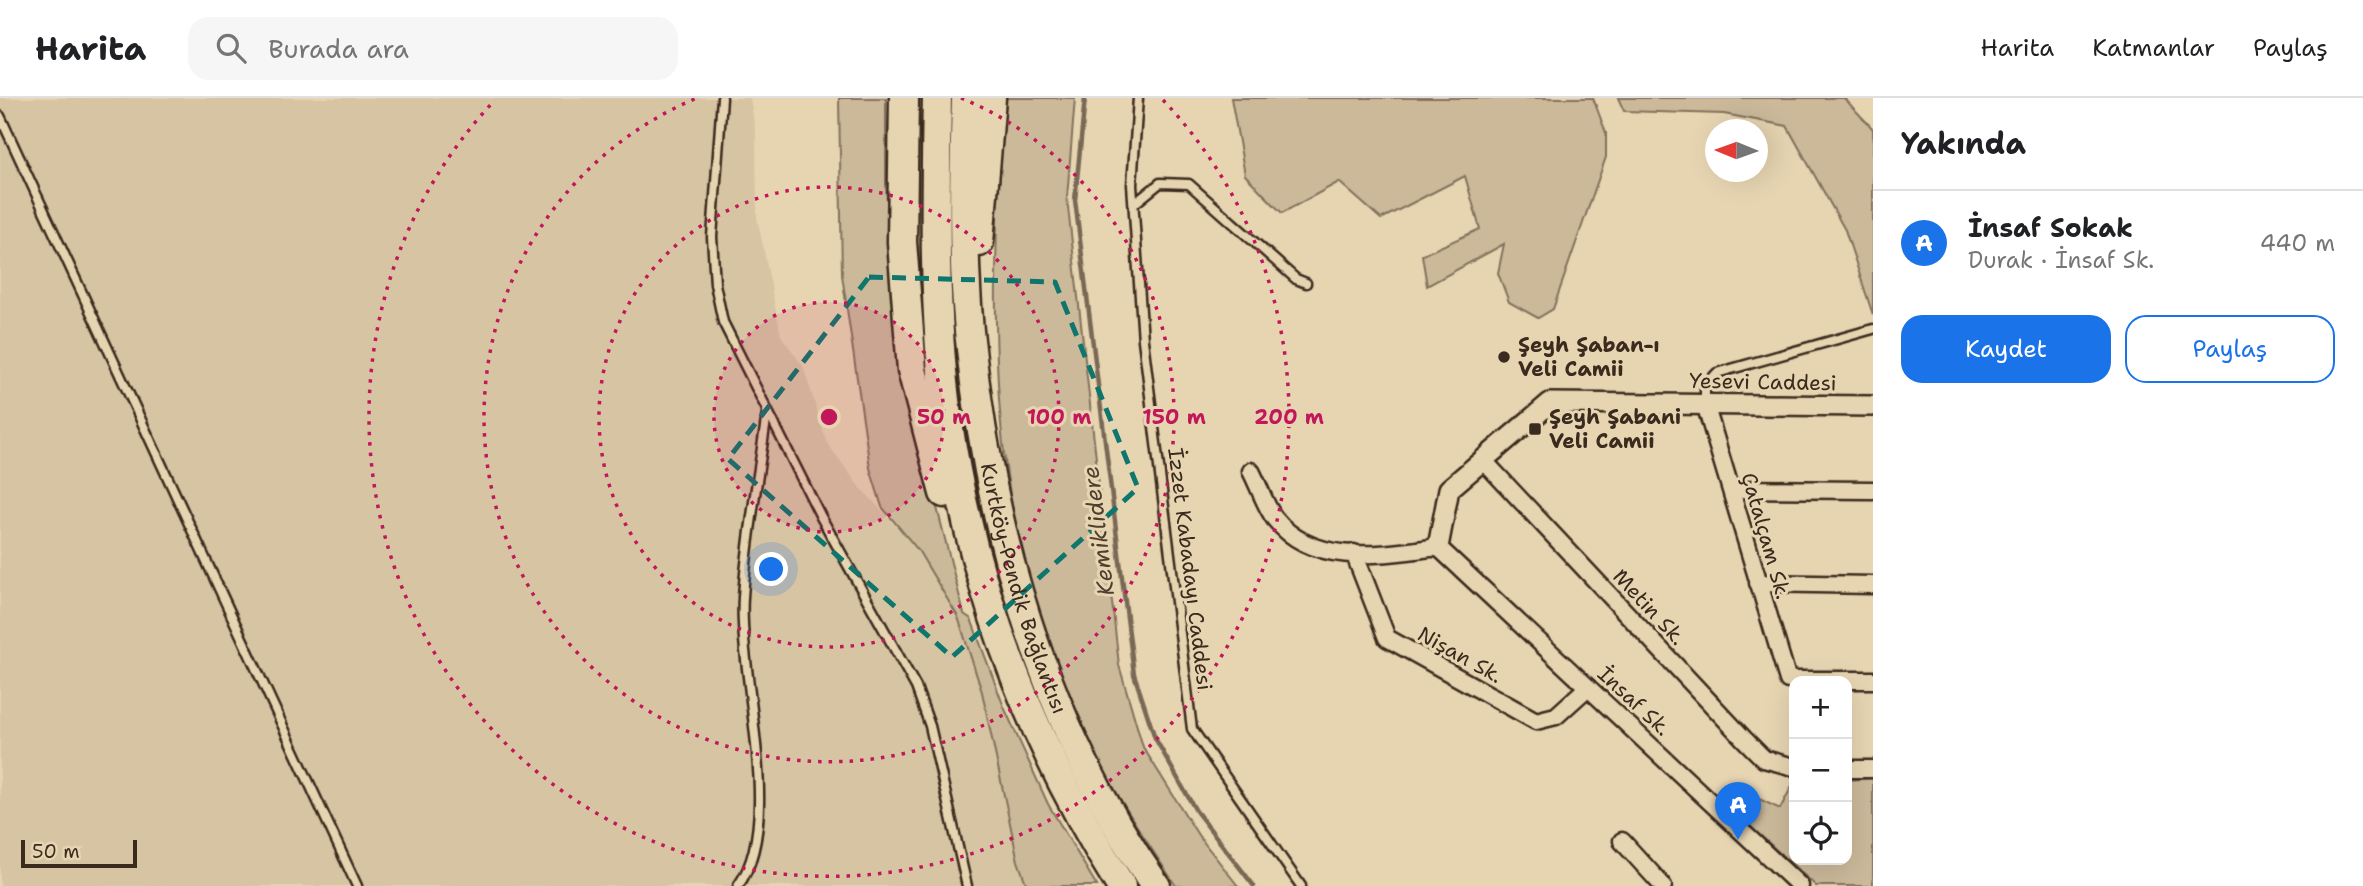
<!DOCTYPE html>
<html lang="tr">
<head>
<meta charset="utf-8">
<style>
	:root { --surface:#fff; --page:#f6f6f6; --text:#202124; --muted:#757577; --line:#e0e0e0; --accent:#1a73e8 }
	body { margin:0; font-family:"Shantell Sans",sans-serif; background:var(--page); color:var(--text) }
	.controls { position:absolute; right:21px; bottom:21px; display:grid; overflow:hidden; border-radius:14px; box-shadow:0 7px 28px #0002 }
	.controls button { width:63px; height:63px; display:grid; place-items:center; padding:0; border:0; border-bottom:2px solid var(--line); background:var(--surface); color:var(--text); font:35px sans-serif }
	.compass { position:absolute; left:1705px; top:21px; width:63px; height:63px; border-radius:50%; background:var(--surface); box-shadow:0 7px 28px #0002; rotate:271deg }
	.scale { position:absolute; left:21px; bottom:18px; width:116px; box-sizing:border-box; padding-left:7px; border:4px solid #3b2a1e; border-top:0; font-size:19px; line-height:24px; white-space:nowrap; color:#3b2a1e; -webkit-text-stroke:5px #e7d5b2; paint-order:stroke }
	.you { position:absolute; left:772px; top:472px; width:24px; height:24px; margin:-18px; border:5px solid #fff; border-radius:50%; background:#1a73e8; box-shadow:0 0 0 10px #1a73e833 }
	.badge { display:grid; place-items:center; width:46px; height:46px; border-radius:50%; background:var(--accent); color:#fff; font-size:23px; font-weight:700 }
	.pin { position:absolute; translate:-50% -58px; filter:drop-shadow(0 2px 4px #0008) }
	.pin::after { content:''; position:absolute; top:37px; width:24px; height:21px; background:inherit; clip-path:polygon(0 0,100% 0,50% 100%) }
	.list { margin:0; padding:0; list-style:none }
	h2 { display:flex; justify-content:space-between; align-items:center; height:91px; margin:0; padding:0 28px; font-size:30px }
	h2 small { font-size:23px; font-weight:400; color:var(--muted) }
	.list li { display:grid; grid-template-columns:46px 1fr auto; gap:21px; align-items:center; box-sizing:border-box; height:105px; padding:0 28px; border-top:2px solid var(--line) }
	.list b { display:block; font-size:26px; white-space:nowrap }
	.list p { margin:0; font-size:23px; white-space:nowrap; color:var(--muted) }
	.list em { font-size:23px; font-style:normal; color:var(--muted) }
	.actions { display:flex; gap:14px; padding:21px 28px }
	.actions a { flex:1; padding:16px 0; border:2px solid var(--accent); border-radius:21px; text-align:center; font-size:24px; color:var(--accent) }
	.actions .main { background:var(--accent); color:#fff }
	.icon { flex:none; width:38px; height:38px; fill:none; stroke:currentColor; stroke-width:2; stroke-linecap:round; stroke-linejoin:round }
	.map { position:relative; flex:none; width:1873px; height:788px; overflow:hidden }
	header { display:flex; align-items:center; gap:42px; box-sizing:border-box; height:98px; padding:0 35px; background:var(--surface); border-bottom:2px solid var(--line) }
	header strong { font-size:33px }
	nav { display:flex; gap:38px; margin-inline-start:auto; font-size:24px }
	.search { width:490px; height:63px; background:var(--page); display:flex; align-items:center; gap:18px; box-sizing:border-box; padding:0 24px; border-radius:21px; color:var(--muted); font-size:26px }
	main { display:flex }
	aside { flex:1; background:var(--surface) }
	.map>svg:first-child { display:block }
</style>
</head>
<body>
<header>
<strong>Harita</strong>
<div class="search"><svg class="icon" aria-label="search" viewBox="0 0 24 24"><circle cx="10" cy="10" r="6"/><path d="M15 15l6 6"/></svg>Burada ara</div>
<nav><a>Harita</a><a>Katmanlar</a><a>Paylaş</a></nav>
</header>
<main>
<div class="map">
<svg width="1873" height="788" viewBox="0 0 1873 788">
	<rect width="100%" height="100%" fill="#e7d5b2"/>
	<filter id="ink" filterUnits="userSpaceOnUse"><feTurbulence type="fractalNoise" baseFrequency=".0143" numOctaves="2"/><feDisplacementMap in="SourceGraphic" scale="14" xChannelSelector="R" yChannelSelector="G"/><feConvolveMatrix kernelMatrix="1 2 1 2 8 2 1 2 1" color-interpolation-filters="sRGB"/></filter>
	<g filter="url(#ink)">
		<!-- built -->
		<path fill="#d6c4a2" d="M0 0H750L756 37 757 119 781 238 803 268 827 345 857 386 918 452 958 519 982 594 1018 763 1027 788H0Z"/>
		<!-- green -->
		<path fill="#cbb99a" stroke="#83725c" stroke-width="2" d="M839 0H886V87L896 248 964 516 971 521 1004 609 1048 706 1097 788H1027L1018 763 982 594 958 519 918 452 882 409 870 370 842 177Z
			M1000 0H1075L1067 100 1119 567 1143 649 1198 737 1238 788H1176C1146 742 1115 697 1091 648 1051 569 1018 457 1006 370 989 248 998 123 1000 0Z
			M1231 0H1593L1606 35V59L1553 211 1538 220 1509 204 1498 175 1504 146 1427 188 1422 157 1480 131 1465 78 1381 121 1339 84 1282 115 1245 77Z
			M1618 0H1844L1873 31V217L1845 132 1787 28 1724 16 1624 13Z
			M1873 680V788H1816L1748 726 1758 715 1748 706 1753 698 1780 711 1794 684V762H1847V682Z"/>
		<g fill="none" stroke-linecap="round" stroke-linejoin="round">
			<!-- stream -->
			<path stroke="#796854" stroke-width="4.5" d="M1085 0 1075 102 1134 576 1155 640 1196 713 1254 788"/>
			<defs>
				<path id="service" d="M722 0 712 139 715 186 723 224 821 419 916 589 930 628 967 788
					M1138 0 1132 87 1143 242 1192 631 1301 788
					M0 18 357 788
					M1134 106 1160 85 1189 86 1296 181 1306 185
					M1705 306V288L1717 275 1873 231
					M738 788C785 724 738 578 743 499 747 438 759 376 767 314"/>
				<path id="minor" d="M1705 306 1788 582H1873
					M1483 362 1745 642 1764 661 1794 669
					M1251 373C1259 388 1265 408 1275 421 1314 470 1385 456 1438 449L1800 788
					M1731 391 1873 392
					M1354 455 1387 540 1536 623 1556 618 1588 589
					M1758 485 1873 487
					M1847 671H1873
					M1622 743 1663 788"/>
				<path id="tertiary" d="M1438 449 1449 391 1550 305 1873 308"/>
				<g id="motorway">
					<path d="M904 0 902 144 912 272 944 395"/>
					<path d="M937 0C935 106 933 214 947 318 971 486 1031 645 1121 788"/>
					<path id="s1" d="M966 0C964 77 962 156 969 233 988 427 1042 626 1156 788"/>
					<path d="M979 144 991 0"/>
				</g>
			</defs>
			<!-- service casing -->
			<use href="#service" stroke="#3b2a1e" stroke-width="13"/>
			<!-- minor casing -->
			<use href="#minor" stroke="#3b2a1e" stroke-width="21"/>
			<!-- tertiary casing -->
			<use href="#tertiary" stroke="#3b2a1e" stroke-width="24"/>
			<!-- motorway casing -->
			<use href="#motorway" stroke="#3b2a1e" stroke-width="33"/>
			<!-- service -->
			<use href="#service" stroke="#e7d5b2" stroke-width="8"/>
			<!-- minor -->
			<use href="#minor" stroke="#e7d5b2" stroke-width="16"/>
			<!-- tertiary -->
			<use href="#tertiary" stroke="#e7d5b2" stroke-width="19"/>
			<!-- motorway -->
			<use href="#motorway" stroke="#e7d5b2" stroke-width="28"/>
		</g>
	</g>
	<!-- marked area -->
	<path fill="none" stroke="#0f766e" stroke-width="5" stroke-dasharray="14 9" stroke-linejoin="round" d="M869 179 1055 184 1138 390 952 559 728 361Z"/>
	<!-- distance rings -->
	<circle cx="829" cy="319" r="115" fill="#c2185b" fill-opacity=".12"/>
	<g fill="none" stroke="#c2185b" stroke-width="3.5" stroke-dasharray="3.5 7">
		<circle cx="829" cy="319" r="115"/>
		<circle cx="829" cy="319" r="230"/>
		<path d="M961 0A345 345 0 1 1 697 0"/>
		<path d="M1163 2A460 460 0 1 1 495 2"/>
	</g>
	<!-- markers -->
	<g fill="#3b2a1e" stroke="#e7d5b2" stroke-width="2.5">
		<circle cx="1504" cy="259" r="7"/>
		<rect x="1528" y="324" width="14" height="14" rx="3.5"/>
	</g>
	<g text-anchor="middle" stroke-width="6" stroke-linejoin="round" paint-order="stroke">
		<!-- poi labels -->
		<g font-size="21" font-weight="bold" fill="#3b2a1e" stroke="#e7d5b2" text-anchor="start">
			<text x="1518" y="254">Şeyh Şaban-ı<tspan x="1518" dy="24">Veli Camii</tspan></text>
			<text x="1549" y="326">Şeyh Şabani<tspan x="1549" dy="24">Veli Camii</tspan></text>
		</g>
		<!-- street labels -->
		<g font-size="21" fill="#3b2a1e" stroke="#e7d5b2">
			<text transform="translate(1763 284) rotate(1)" y="7">Yesevi Caddesi</text>
			<text transform="translate(1766 438) rotate(74)" y="7">Çatalçam Sk.</text>
			<text transform="translate(1190 471) rotate(83)" y="7">İzzet Kabadayı Caddesi</text>
			<text dy="7" stroke="none"><textPath href="#s1" startOffset="497">Kurtköy-Pendik Bağlantısı</textPath></text>
			<text transform="translate(1649 509) rotate(47)" y="7">Metin Sk.</text>
			<text transform="translate(1460 557) rotate(29)" y="7">Nişan Sk.</text>
			<text transform="translate(1634 603) rotate(43)" y="7">İnsaf Sk.</text>
		</g>
		<!-- water labels -->
		<g font-size="23" font-style="italic" fill="#503f30" stroke="#e7d5b2">
			<text transform="translate(1098 433) rotate(-97)" y="8">Kemiklidere</text>
		</g>
	</g>
	<circle cx="829" cy="319" r="10" fill="#c2185b" stroke="#e7d5b2" stroke-width="3.5"/>
	<g font-size="21" text-anchor="middle" font-weight="bold" fill="#c2185b" stroke="#e7d5b2" stroke-width="6" stroke-linejoin="round" paint-order="stroke">
		<text x="944" y="326">50 m</text>
		<text x="1059" y="326">100 m</text>
		<text x="1174" y="326">150 m</text>
		<text x="1289" y="326">200 m</text>
	</g>
</svg>
<div class="controls">
<button>+</button>
<button>−</button>
<button><svg class="icon" aria-label="locate" viewBox="0 0 24 24"><circle cx="12" cy="12" r="6"/><path d="M12 2v4M12 18v4M2 12h4M18 12h4"/></svg></button>
</div>
<svg class="compass" viewBox="-18 -18 36 36"><path d="M0-13l5 13h-10z" fill="#e53935"/><path d="M0 13l5-13h-10z" fill="#757577"/></svg>
<div class="scale">50 m</div>
<div class="you"></div>
<div class="pin badge" style="left:1738px;top:742px">A</div>
</div>
<aside>
<h2>Yakında<small></small></h2>
<ul class="list">
<li><span class="badge">A</span><div><b>İnsaf Sokak</b><p>Durak · İnsaf Sk.</p></div><em>440 m</em></li>
</ul>
<div class="actions"><a class="main">Kaydet</a><a>Paylaş</a></div>
</aside>
</main>
</body>
</html>
